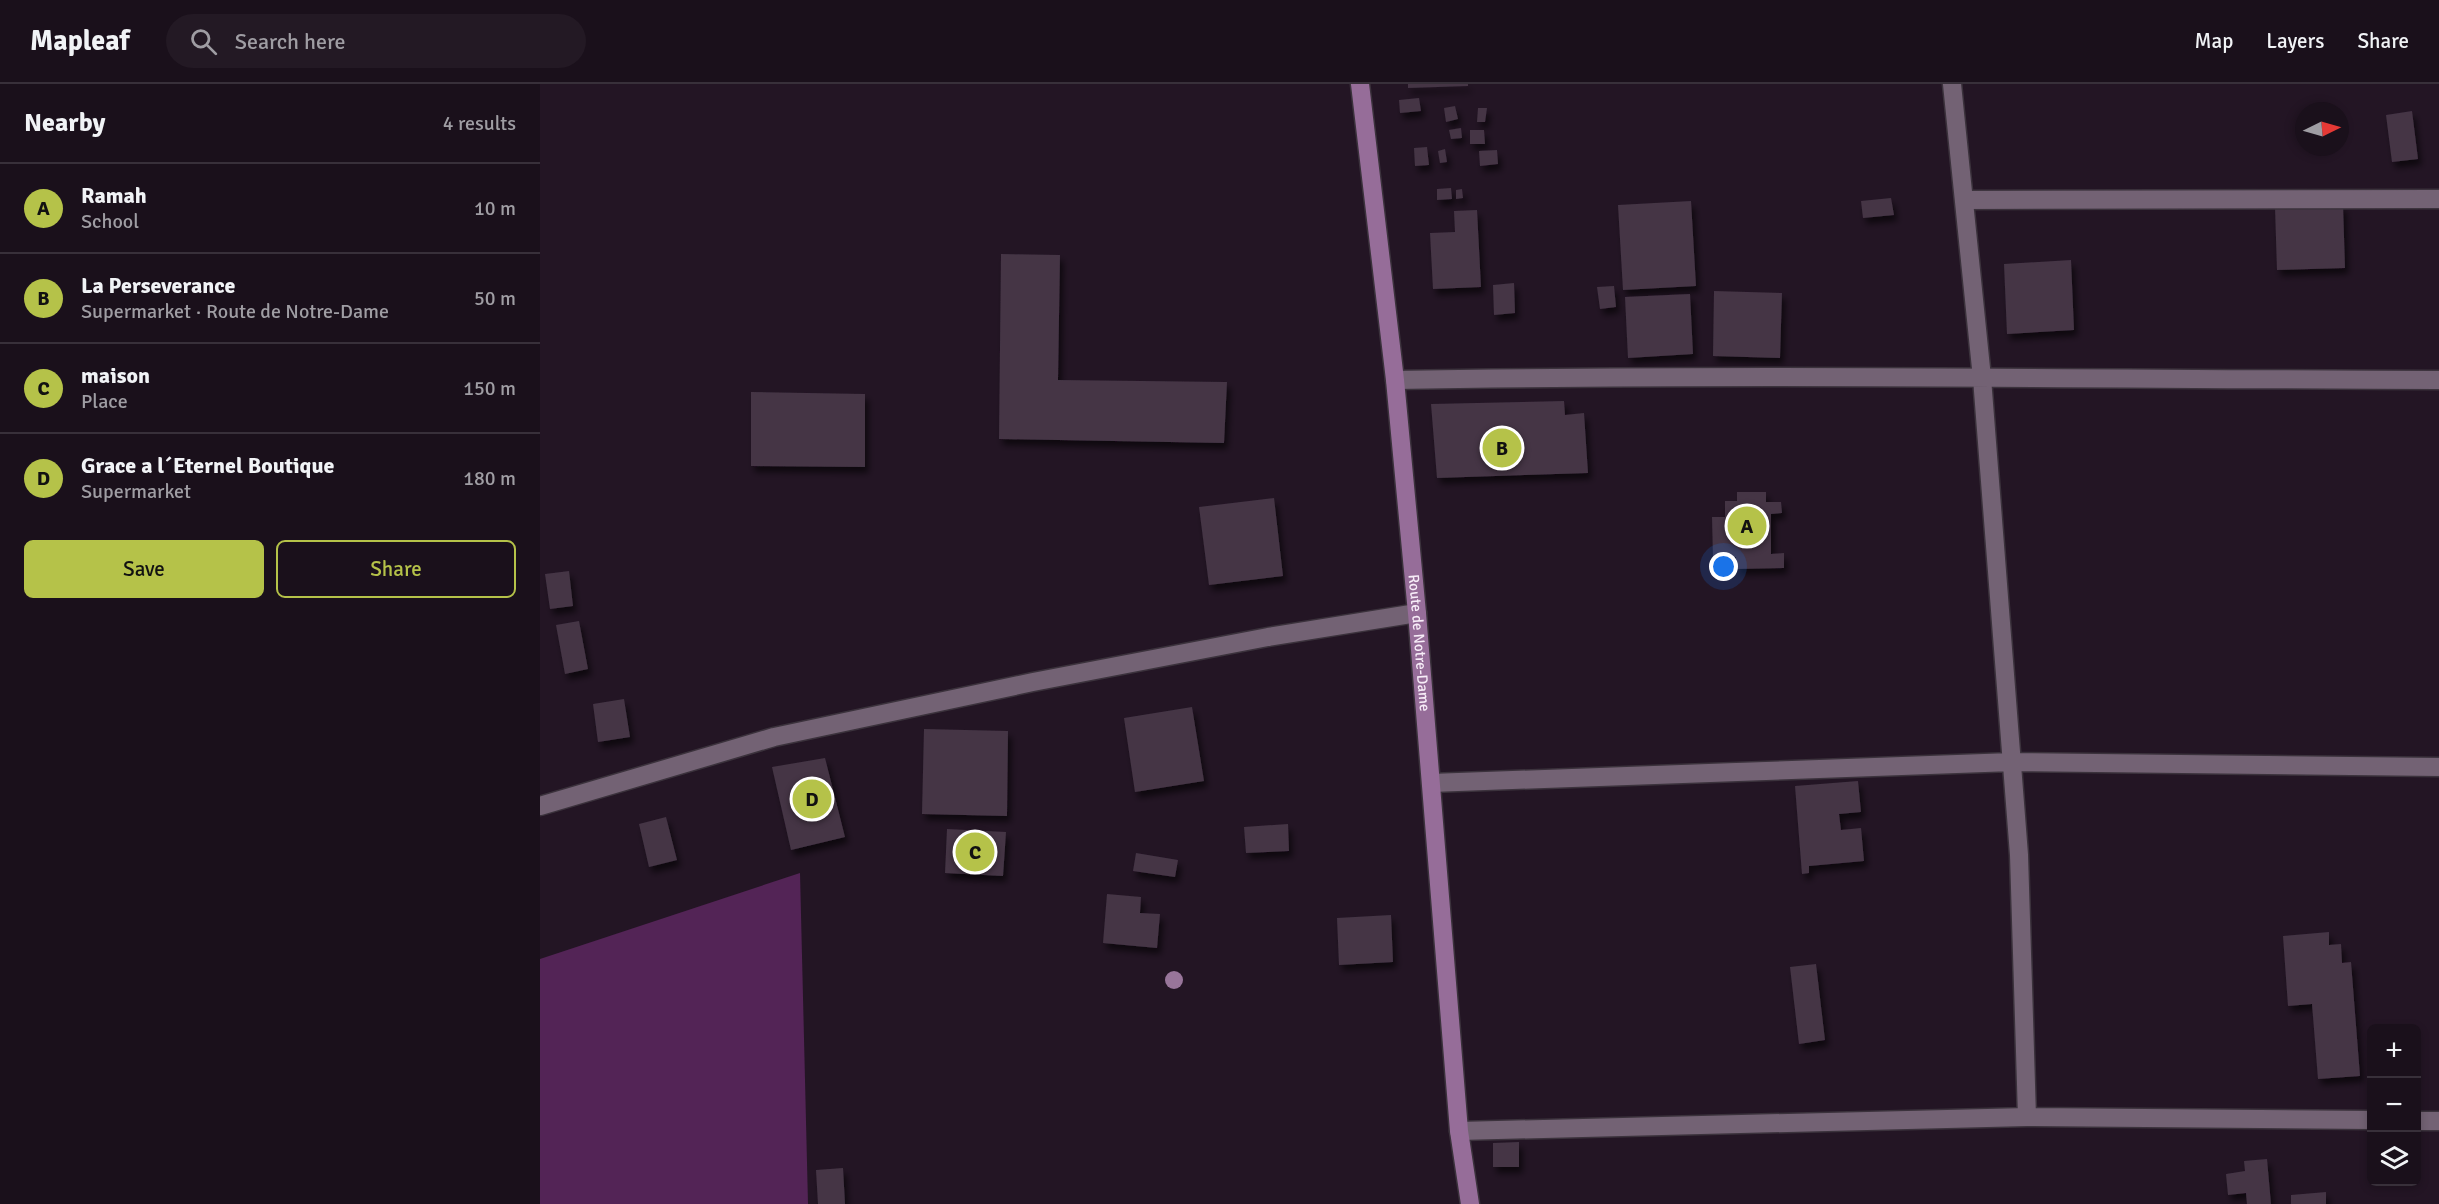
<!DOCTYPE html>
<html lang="en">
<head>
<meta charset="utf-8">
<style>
	:root { --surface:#1a101b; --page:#231924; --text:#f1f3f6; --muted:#9f9da3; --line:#38303a; --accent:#b5c249 }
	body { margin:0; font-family:Signika,sans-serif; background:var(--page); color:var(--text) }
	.controls { position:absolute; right:18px; bottom:18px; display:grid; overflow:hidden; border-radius:9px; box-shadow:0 3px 9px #0003 }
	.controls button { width:54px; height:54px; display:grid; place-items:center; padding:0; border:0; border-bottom:2px solid var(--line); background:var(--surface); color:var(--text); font:30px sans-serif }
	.compass { position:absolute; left:1755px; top:18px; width:54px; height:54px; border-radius:50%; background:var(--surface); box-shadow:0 3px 9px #0003; rotate:85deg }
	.you { position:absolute; left:1184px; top:483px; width:21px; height:21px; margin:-15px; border:4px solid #fff; border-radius:50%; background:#1a73e8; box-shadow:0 0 0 9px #1a73e833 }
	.badge { display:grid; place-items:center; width:39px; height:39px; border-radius:50%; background:var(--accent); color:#111; font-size:20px; font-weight:700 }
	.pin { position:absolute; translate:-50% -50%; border:3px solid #fff; box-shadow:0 2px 6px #0006 }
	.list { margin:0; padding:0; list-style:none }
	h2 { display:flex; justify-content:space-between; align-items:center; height:78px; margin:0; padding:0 24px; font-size:26px }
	h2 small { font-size:20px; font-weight:400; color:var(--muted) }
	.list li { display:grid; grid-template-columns:39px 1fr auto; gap:18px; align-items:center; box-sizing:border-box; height:90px; padding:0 24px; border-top:2px solid var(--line) }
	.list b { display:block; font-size:22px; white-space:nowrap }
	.list p { margin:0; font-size:20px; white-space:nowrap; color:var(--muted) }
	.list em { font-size:20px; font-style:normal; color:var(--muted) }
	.actions { display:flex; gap:12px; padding:18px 24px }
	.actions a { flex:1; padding:14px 0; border:2px solid var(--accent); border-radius:9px; text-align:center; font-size:21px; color:var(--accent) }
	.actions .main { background:var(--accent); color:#111 }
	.icon { flex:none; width:33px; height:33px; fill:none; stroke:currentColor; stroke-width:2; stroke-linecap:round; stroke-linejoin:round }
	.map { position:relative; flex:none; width:1899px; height:1120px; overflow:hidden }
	header { display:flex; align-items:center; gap:36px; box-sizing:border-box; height:84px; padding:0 30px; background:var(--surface); border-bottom:2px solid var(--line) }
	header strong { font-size:28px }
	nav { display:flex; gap:33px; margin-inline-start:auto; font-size:21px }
	.search { width:420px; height:54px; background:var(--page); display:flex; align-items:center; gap:15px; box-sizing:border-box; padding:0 21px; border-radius:33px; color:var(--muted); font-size:22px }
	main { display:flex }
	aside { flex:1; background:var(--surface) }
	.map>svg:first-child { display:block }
</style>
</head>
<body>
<header>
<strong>Mapleaf</strong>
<div class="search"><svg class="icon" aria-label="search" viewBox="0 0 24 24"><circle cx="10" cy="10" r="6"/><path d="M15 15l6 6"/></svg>Search here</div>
<nav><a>Map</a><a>Layers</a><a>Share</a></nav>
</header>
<main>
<aside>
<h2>Nearby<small>4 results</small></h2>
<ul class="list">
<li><span class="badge">A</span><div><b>Ramah</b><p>School</p></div><em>10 m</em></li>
<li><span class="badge">B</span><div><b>La Perseverance</b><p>Supermarket · Route de Notre-Dame</p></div><em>50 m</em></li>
<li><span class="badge">C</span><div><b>maison</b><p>Place</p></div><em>150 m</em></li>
<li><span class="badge">D</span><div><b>Grace a l´Eternel Boutique</b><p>Supermarket</p></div><em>180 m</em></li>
</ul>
<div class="actions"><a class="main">Save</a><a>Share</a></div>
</aside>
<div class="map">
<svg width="1899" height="1120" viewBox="0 0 1899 1120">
	<defs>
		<filter id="shadow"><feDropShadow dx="3.5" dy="6" stdDeviation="3" flood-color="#0009"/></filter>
	</defs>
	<rect width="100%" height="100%" fill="#231524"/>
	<!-- green -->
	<path fill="#532456" d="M260 789 268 1120H0V875Z"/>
	<!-- building -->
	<path fill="#443545" filter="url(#shadow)" d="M868 0H928V2L868 4Z
		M879 14 881 27 860 29 859 16Z
		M915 22 918 35 906 38 904 24Z
		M938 24H947L945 38H937Z
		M1872 27 1878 75 1852 78 1846 31Z
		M921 44 922 54 911 55 909 46Z
		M930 46H944L945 60H930Z
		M887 63 889 81 875 82 874 64Z
		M905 65 907 78 900 79 898 67Z
		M957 66 958 80 940 82 939 67Z
		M911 104 912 115 897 116V105Z
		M922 105 923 114 916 115V106Z
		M1351 114 1354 131 1323 134 1321 117Z
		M1151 117 1156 202 1083 206 1078 121Z
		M1803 121 1805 184 1737 186 1735 123Z
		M937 126 941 203 893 205 890 149 915 148 914 127Z
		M461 170 520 171 518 296 687 298 684 359 459 355Z
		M1531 176 1534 246 1467 250 1464 180Z
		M974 199 975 229 954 231 953 201Z
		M1074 202 1076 223 1060 225 1057 203Z
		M1174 207 1242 209 1240 274 1173 272Z
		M1150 210 1153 270 1088 274 1085 213Z
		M211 308 325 310V383L211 382Z
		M1024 317 1025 331 1044 329 1048 389 897 394 891 320Z
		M1197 408H1226V418H1241L1242 429 1231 430V470L1244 469V484L1196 485V473L1173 474 1172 433H1185V417H1197Z
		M734 414 743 492 669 501 659 423Z
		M29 487 33 522 10 525 5 490Z
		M39 537 48 585 25 590 16 541Z
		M84 615 90 653 58 658 53 620Z
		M652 623 664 697 595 708 584 634Z
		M384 645 468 647 467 732 382 730Z
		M285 674 305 753 251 766 232 683Z
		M1318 697 1321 728 1299 730 1301 746 1321 744 1324 777 1269 782V789L1262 790 1255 702Z
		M126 733 137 776 109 783 99 740Z
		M748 740 749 767 706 769 704 743Z
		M407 745 466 748 463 792 405 789Z
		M596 769 638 776 635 793 593 787Z
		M567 810 601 813 600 829 620 830 617 864 563 859Z
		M851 831 853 878 799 881 797 834Z
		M1789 848V861L1801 860 1802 879 1811 878 1820 992 1778 995 1772 920 1748 922 1743 852Z
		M1276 880 1285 956 1259 960 1250 883Z
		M979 1058V1083H953V1059Z
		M1727 1075 1731 1120H1707L1706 1109 1688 1111 1686 1090 1705 1087 1704 1077Z
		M303 1084 305 1120H278L276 1086Z
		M1786 1108V1120H1751V1111Z"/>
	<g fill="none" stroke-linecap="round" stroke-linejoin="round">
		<defs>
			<path id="street" d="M1412 0 1442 294 1479 771 1487 1033
				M1424 116 1899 115
				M855 296C1203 290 1551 295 1899 296
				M891 699 1472 678 1899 683
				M0 722 234 653 493 598 728 553 877 529
				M1876 1037H1899
				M919 1047 1487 1033 1832 1036"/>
			<g id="secondary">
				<path id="s1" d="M820 0 855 296 877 529 919 1047 930 1120"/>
			</g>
		</defs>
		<!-- street casing -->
		<use href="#street" stroke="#3b323c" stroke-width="21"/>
		<!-- secondary casing -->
		<use href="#secondary" stroke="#3b323c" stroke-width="21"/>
		<!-- street -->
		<use href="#street" stroke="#736274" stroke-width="18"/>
		<!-- secondary -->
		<use href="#secondary" stroke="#966d99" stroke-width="18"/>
	</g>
	<!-- trees -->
	<circle fill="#98759a" cx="634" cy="896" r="9"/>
	<g text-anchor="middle" stroke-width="6" stroke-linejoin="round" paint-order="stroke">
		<!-- street labels -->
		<g font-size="15" fill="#f7edf8" stroke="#190c1a">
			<text dy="5" stroke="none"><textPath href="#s1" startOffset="562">Route de Notre-Dame</textPath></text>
		</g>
	</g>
</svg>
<div class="controls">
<button>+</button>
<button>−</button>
<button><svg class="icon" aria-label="layers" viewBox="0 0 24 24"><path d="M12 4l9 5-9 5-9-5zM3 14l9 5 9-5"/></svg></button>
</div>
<svg class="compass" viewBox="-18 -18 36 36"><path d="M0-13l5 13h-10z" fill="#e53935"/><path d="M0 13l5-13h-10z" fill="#9f9da3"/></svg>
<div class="you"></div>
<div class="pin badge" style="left:1207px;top:442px">A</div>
<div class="pin badge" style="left:962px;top:364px">B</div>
<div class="pin badge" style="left:435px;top:768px">C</div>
<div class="pin badge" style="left:272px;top:715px">D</div>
</div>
</main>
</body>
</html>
